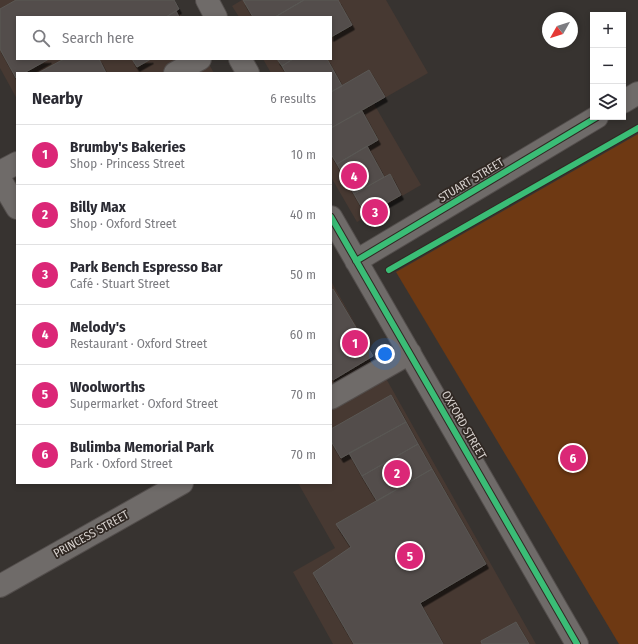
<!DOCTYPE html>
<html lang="en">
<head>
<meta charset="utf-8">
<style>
	:root { --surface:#fff; --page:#f2f2f3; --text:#2b2b33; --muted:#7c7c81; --line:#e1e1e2; --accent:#db2777 }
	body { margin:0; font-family:"Fira Sans Condensed",sans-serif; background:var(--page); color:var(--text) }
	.controls { position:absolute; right:12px; top:12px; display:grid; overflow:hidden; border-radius:0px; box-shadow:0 2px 6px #0003 }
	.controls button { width:36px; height:36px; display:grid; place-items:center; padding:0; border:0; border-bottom:1px solid var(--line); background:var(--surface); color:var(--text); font:20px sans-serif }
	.compass { position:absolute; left:542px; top:12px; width:36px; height:36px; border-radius:50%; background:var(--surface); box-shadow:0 2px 6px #0003; rotate:231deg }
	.you { position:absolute; left:385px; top:354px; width:14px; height:14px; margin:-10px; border:3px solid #fff; border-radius:50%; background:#1a73e8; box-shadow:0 0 0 6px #1a73e833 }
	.badge { display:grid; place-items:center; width:26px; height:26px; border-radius:50%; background:var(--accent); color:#fff; font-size:13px; font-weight:700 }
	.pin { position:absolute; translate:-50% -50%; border:2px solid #fff; box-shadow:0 1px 4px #0006 }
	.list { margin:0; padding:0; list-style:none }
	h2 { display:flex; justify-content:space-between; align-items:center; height:52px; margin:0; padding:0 16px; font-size:17px }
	h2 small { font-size:13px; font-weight:400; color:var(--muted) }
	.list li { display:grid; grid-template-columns:26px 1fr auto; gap:12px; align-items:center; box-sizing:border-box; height:60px; padding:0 16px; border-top:1px solid var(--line) }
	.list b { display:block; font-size:15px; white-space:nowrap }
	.list p { margin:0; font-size:13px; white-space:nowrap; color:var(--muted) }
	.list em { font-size:13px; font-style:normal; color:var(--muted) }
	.icon { flex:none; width:22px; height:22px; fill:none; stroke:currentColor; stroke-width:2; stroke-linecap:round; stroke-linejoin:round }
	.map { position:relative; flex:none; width:638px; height:644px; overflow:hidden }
	.search { position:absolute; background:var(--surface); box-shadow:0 2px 6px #0003; left:16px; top:16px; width:316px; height:44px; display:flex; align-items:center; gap:10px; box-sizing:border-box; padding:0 14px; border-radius:0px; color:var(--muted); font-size:15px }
	.panel { position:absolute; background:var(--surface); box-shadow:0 2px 6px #0003; left:16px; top:72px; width:316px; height:412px; border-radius:0px }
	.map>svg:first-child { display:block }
</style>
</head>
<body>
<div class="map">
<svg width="638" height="644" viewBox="0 0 638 644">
	<defs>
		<filter id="shadow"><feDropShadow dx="2.5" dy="4.5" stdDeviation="0" flood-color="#0009"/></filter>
	</defs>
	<rect width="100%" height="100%" fill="#373330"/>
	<!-- built -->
	<path fill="#473932" d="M0 0H173L182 17H17V59H206L214 73H17V99L0 68Z
		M242 0H386L428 73 374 104 421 185 357 222 331 177V73H271L263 59H331V17H239L232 6Z
		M331 281 536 644H333L293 572 335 548 298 483H331Z"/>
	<!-- green -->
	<path fill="#6e3913" d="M638 134V644H619L396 272Z"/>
	<!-- building -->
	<path fill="#524e4b" stroke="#5a5754" filter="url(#shadow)" d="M16 0H174L179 9 166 17H17V59H49L24 73H17L16 78 0 49V9Z
		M243 0H304L275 17H253Z
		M304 0H338L352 25 331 37V17H275Z
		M176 11 179 17H166Z
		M64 59H99L106 73H38Z
		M132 59H151L137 67Z
		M277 59H293L282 66Z
		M293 59H327L342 86 331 92V73H286L282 66Z
		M369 70 385 97 331 128V92Z
		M362 111 378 140 337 164 331 154V128Z
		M367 146 384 177 354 194 337 164Z
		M390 174 401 195 366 215 354 194Z
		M333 289 373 356 333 380 331 376V290Z
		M391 395 406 422 341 458 331 441V429Z
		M406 422 418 444 362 476 349 453Z
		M418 444 432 469 377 501 362 476Z
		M432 469 486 564 420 603 443 644H354L313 573 351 547 336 524Z
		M516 622 529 644H482L481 641Z"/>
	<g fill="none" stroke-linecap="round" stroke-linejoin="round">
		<defs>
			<path id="minor" d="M207 0 216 17
				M240 59 248 73
				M175 73 200 59
				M623 102 638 93
				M0 172 17 163
				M0 179 17 208
				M331 217 577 644
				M356 261 597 117
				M331 398 410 353
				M0 586 182 483"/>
		</defs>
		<!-- minor casing -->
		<use href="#minor" stroke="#534e4c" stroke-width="24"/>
		<!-- minor -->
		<use href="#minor" stroke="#6f6b69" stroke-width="22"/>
		<defs>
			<path id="cycleway" d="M331 217 577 644
				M356 261 597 117
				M389 270 638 128"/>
		</defs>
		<!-- cycleway casing -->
		<use href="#cycleway" stroke="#302823" stroke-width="8"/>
		<!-- cycleway -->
		<use href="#cycleway" stroke="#3abd76" stroke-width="6"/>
	</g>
	<g text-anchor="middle" stroke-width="3.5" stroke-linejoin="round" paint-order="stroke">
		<!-- street labels -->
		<g font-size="12" fill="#d6d0cd" stroke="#302823">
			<text transform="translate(471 180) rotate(-31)" y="4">STUART STREET</text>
			<text transform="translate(464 425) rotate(60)" y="4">OXFORD STREET</text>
			<text transform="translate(91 534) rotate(-29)" y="4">PRINCESS STREET</text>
		</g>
	</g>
</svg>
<div class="controls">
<button>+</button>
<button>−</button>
<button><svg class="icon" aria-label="layers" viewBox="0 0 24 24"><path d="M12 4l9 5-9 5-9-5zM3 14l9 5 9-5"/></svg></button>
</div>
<svg class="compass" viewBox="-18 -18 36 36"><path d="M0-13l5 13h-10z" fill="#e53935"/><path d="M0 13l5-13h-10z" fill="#7c7c81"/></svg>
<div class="you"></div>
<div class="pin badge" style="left:355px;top:343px">1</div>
<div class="pin badge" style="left:397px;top:473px">2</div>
<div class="pin badge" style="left:375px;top:212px">3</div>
<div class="pin badge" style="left:354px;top:176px">4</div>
<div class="pin badge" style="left:410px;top:556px">5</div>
<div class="pin badge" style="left:573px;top:458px">6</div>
<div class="search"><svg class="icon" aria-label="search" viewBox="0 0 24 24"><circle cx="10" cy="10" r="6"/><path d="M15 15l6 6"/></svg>Search here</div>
<section class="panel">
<h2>Nearby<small>6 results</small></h2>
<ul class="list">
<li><span class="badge">1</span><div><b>Brumby's Bakeries</b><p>Shop · Princess Street</p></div><em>10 m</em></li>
<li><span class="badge">2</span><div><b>Billy Max</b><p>Shop · Oxford Street</p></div><em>40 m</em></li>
<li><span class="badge">3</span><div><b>Park Bench Espresso Bar</b><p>Café · Stuart Street</p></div><em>50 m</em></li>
<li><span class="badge">4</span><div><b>Melody's</b><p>Restaurant · Oxford Street</p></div><em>60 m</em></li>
<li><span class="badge">5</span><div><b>Woolworths</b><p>Supermarket · Oxford Street</p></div><em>70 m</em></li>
<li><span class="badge">6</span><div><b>Bulimba Memorial Park</b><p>Park · Oxford Street</p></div><em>70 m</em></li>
</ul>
</section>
</div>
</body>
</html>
